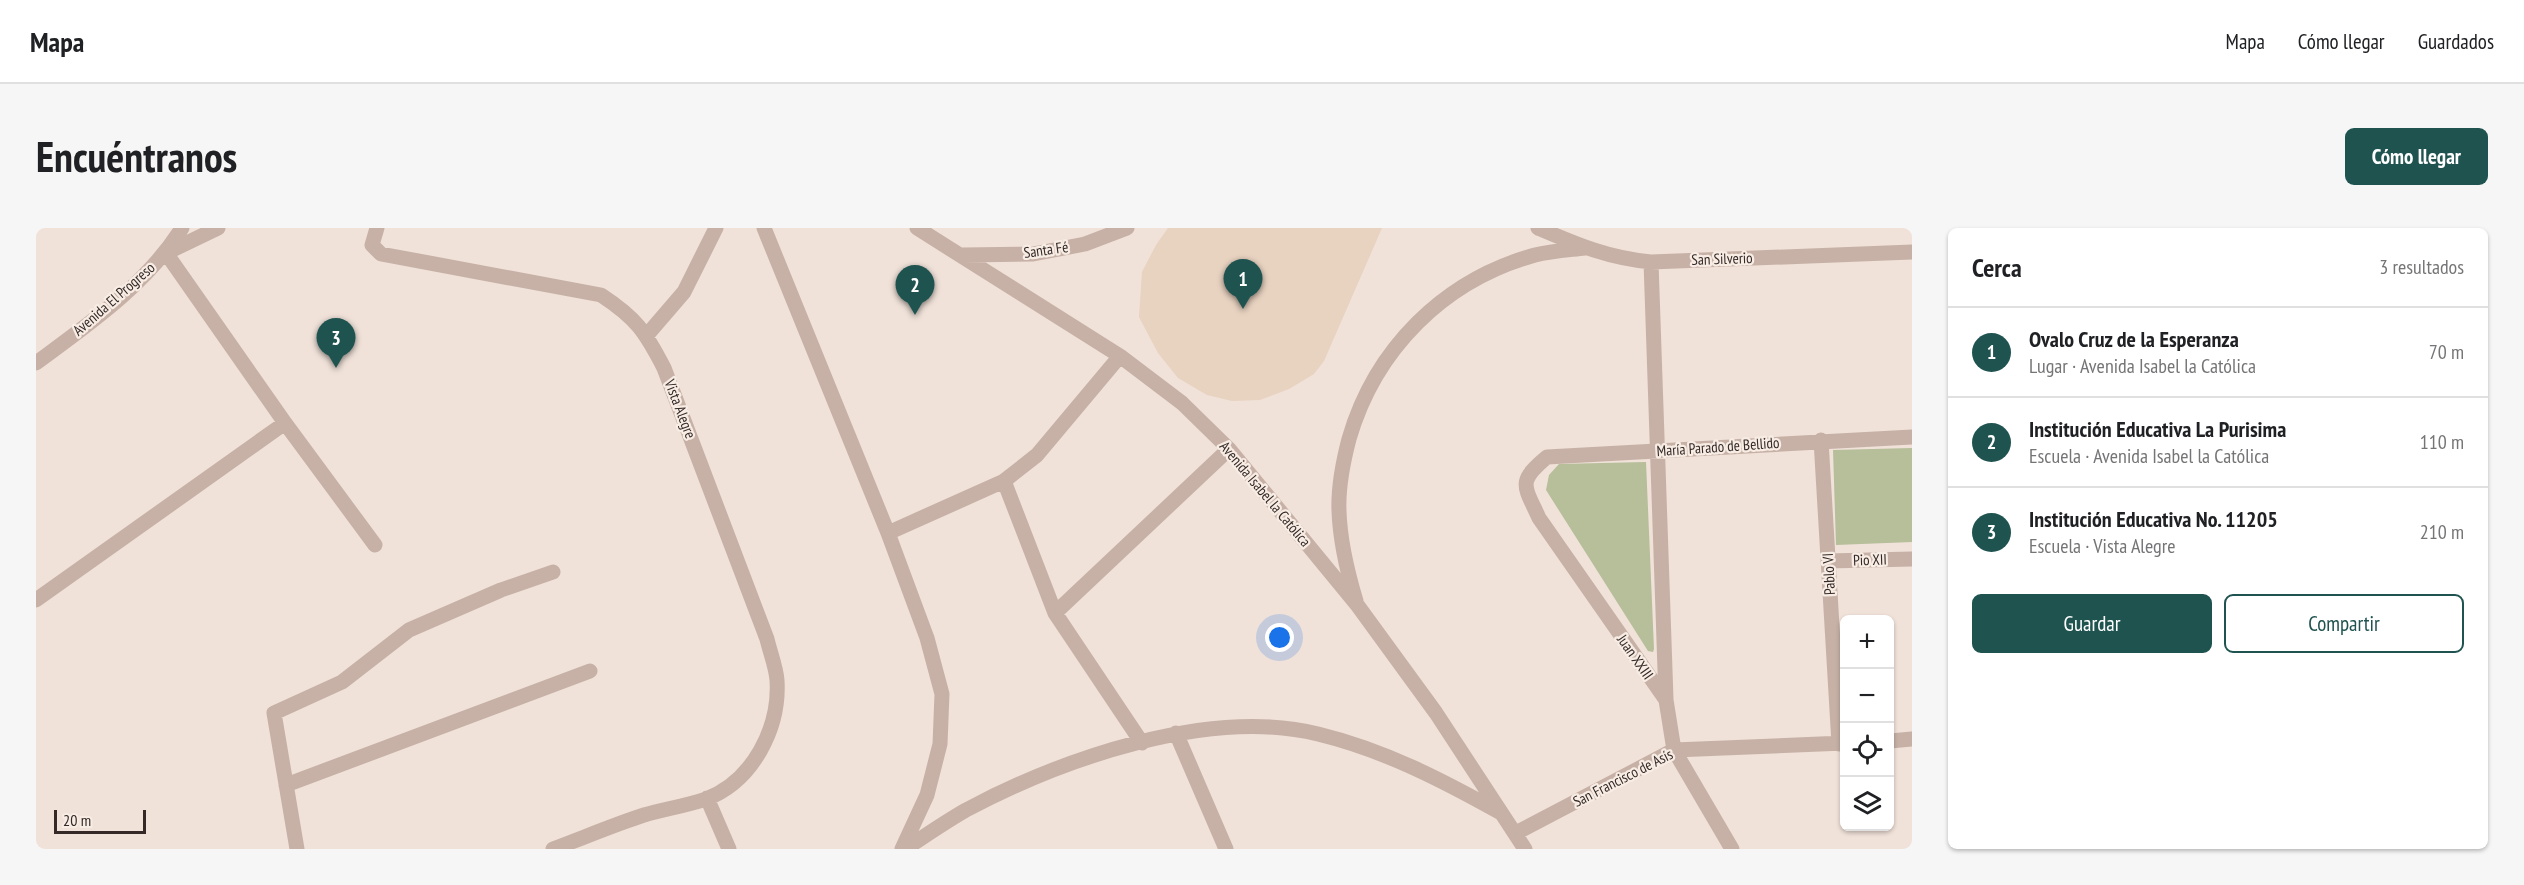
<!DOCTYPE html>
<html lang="es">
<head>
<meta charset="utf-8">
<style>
	:root { --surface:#fff; --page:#f6f6f6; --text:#202124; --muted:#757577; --line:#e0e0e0; --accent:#1e5350 }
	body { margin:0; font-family:"PT Sans Narrow",sans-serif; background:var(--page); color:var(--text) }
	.controls { position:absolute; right:18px; bottom:18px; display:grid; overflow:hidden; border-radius:9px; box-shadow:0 2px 4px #0004 }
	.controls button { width:54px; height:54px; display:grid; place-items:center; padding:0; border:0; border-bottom:2px solid var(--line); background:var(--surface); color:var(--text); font:30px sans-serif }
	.scale { position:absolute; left:18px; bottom:15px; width:92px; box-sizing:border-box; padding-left:6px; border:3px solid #342926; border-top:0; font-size:16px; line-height:21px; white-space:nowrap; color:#342926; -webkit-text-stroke:4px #f8ede5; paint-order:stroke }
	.you { position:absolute; left:1244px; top:410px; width:21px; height:21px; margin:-15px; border:4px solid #fff; border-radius:50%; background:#1a73e8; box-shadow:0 0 0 9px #1a73e833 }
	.badge { display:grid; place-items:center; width:39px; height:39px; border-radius:50%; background:var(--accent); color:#fff; font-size:20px; font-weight:700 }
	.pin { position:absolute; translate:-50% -50px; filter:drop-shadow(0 2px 3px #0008) }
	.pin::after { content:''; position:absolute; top:32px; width:21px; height:18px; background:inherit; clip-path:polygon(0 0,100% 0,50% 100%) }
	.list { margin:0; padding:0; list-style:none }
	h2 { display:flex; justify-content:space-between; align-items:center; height:78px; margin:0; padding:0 24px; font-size:26px }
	h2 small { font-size:20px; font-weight:400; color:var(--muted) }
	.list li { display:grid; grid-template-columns:39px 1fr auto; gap:18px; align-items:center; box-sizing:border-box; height:90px; padding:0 24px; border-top:2px solid var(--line) }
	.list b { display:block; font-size:22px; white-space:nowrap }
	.list p { margin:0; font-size:20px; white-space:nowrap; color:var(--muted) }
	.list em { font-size:20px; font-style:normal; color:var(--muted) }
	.actions { display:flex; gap:12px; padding:18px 24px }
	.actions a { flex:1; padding:14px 0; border:2px solid var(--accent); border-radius:9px; text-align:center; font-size:21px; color:var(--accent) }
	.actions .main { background:var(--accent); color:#fff }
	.icon { flex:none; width:33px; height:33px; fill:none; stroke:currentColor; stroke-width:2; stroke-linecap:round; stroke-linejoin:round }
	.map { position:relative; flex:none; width:1876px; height:621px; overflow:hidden; border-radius:9px }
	header { display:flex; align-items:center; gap:36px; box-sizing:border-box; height:84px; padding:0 30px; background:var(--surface); border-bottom:2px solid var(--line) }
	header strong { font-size:28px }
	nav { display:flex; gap:33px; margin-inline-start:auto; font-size:21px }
	.intro { display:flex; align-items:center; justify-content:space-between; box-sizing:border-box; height:144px; padding:0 36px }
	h1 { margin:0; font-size:42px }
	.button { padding:15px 27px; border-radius:9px; background:var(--accent); color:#fff; font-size:21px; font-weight:700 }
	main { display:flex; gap:36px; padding:0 36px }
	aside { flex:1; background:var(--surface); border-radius:9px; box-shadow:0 2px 4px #0004 }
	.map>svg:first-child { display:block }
</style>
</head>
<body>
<header>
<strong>Mapa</strong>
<nav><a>Mapa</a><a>Cómo llegar</a><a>Guardados</a></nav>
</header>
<div class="intro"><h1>Encuéntranos</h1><a class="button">Cómo llegar</a></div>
<main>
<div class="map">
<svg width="1876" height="621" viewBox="0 0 1876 621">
	<rect width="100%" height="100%" fill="#f0e2d9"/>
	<!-- green -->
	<path fill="#b6be9a" d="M1876 220V314L1800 317 1797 222Z
		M1610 234 1618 421 1617 424 1612 423 1510 262 1513 247 1523 236Z"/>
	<!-- plaza -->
	<path fill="#e8d2c0" d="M1132 0H1346L1288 133 1278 146 1253 161 1224 172 1196 173 1171 167 1142 150 1122 125 1103 89 1106 44 1120 17Z"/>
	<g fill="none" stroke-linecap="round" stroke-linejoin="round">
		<!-- minor -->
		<path stroke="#c7b1a6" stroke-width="15" d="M182 0 130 25 249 195 339 317
			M341 0 336 17 345 26 565 67C600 90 609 103 628 140L731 411C734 424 740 439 741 452 744 500 717 553 670 571 650 578 628 581 608 587 577 597 547 610 517 621
			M728 0 852 305 891 410 906 466 904 516 891 567 866 621
			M881 0 1084 128 1146 175 1193 221 1322 378 1400 485 1489 621
			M1502 0C1542 17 1572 30 1615 34L1876 24
			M927 27 997 26 1049 16 1091 0
			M1615 34 1630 471
			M611 107 648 64 680 0
			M0 135C53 96 111 56 146 0
			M1785 212 1803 516
			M968 253 1019 385 1106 515
			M852 305 968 253 1001 227 1084 128
			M1792 333 1876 331
			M0 372 249 195
			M1320 373C1311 343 1304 314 1303 283 1302 260 1307 234 1313 211 1339 121 1408 52 1499 27 1515 23 1532 22 1549 20
			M1019 385 1193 221
			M1140 505 1190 621
			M1854 513 1876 511
			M250 557 554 443
			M671 570 693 621
			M1480 605 1638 522 1808 515
			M261 621 238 485 306 454 373 402 465 362 517 344
			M869 621C889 608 909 594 930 582 1026 531 1173 479 1282 506 1348 522 1406 552 1465 585
			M1696 621 1638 522 1630 472 1503 290C1488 257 1481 254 1511 229L1876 209"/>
	</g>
	<g text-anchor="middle" stroke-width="4.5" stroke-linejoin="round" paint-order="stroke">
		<!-- street labels -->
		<g font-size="15" fill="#342926" stroke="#f8ede5">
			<text transform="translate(1010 22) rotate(-8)" y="5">Santa Fé</text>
			<text transform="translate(1686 31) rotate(-2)" y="5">San Silverio</text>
			<text transform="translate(78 71) rotate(-41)" y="5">Avenida El Progreso</text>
			<text transform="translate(644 181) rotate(69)" y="5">Vista Alegre</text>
			<text transform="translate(1682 219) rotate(-4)" y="5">María Parado de Bellido</text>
			<text transform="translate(1229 266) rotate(50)" y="5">Avenida Isabel la Católica</text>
			<text transform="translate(1834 332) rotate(-2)" y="5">Pio XII</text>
			<text transform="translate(1793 346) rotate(-93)" y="5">Pablo VI</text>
			<text transform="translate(1599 429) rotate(55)" y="5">Juan XXIII</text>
			<text transform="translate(1587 550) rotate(-27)" y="5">San Francisco de Asís</text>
		</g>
	</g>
</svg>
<div class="controls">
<button>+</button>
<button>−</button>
<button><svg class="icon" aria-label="locate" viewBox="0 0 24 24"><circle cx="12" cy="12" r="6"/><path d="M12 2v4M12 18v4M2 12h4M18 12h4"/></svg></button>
<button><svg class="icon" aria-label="layers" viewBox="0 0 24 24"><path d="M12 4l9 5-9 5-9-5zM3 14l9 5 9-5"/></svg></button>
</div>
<div class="scale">20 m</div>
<div class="you"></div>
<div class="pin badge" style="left:1207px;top:81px">1</div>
<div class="pin badge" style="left:879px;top:87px">2</div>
<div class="pin badge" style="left:300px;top:140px">3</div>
</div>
<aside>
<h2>Cerca<small>3 resultados</small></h2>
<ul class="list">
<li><span class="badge">1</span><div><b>Ovalo Cruz de la Esperanza</b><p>Lugar · Avenida Isabel la Católica</p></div><em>70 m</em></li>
<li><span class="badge">2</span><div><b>Institución Educativa La Purisima</b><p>Escuela · Avenida Isabel la Católica</p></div><em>110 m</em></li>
<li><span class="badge">3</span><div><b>Institución Educativa No. 11205</b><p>Escuela · Vista Alegre</p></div><em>210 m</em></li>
</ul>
<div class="actions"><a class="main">Guardar</a><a>Compartir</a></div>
</aside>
</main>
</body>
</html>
